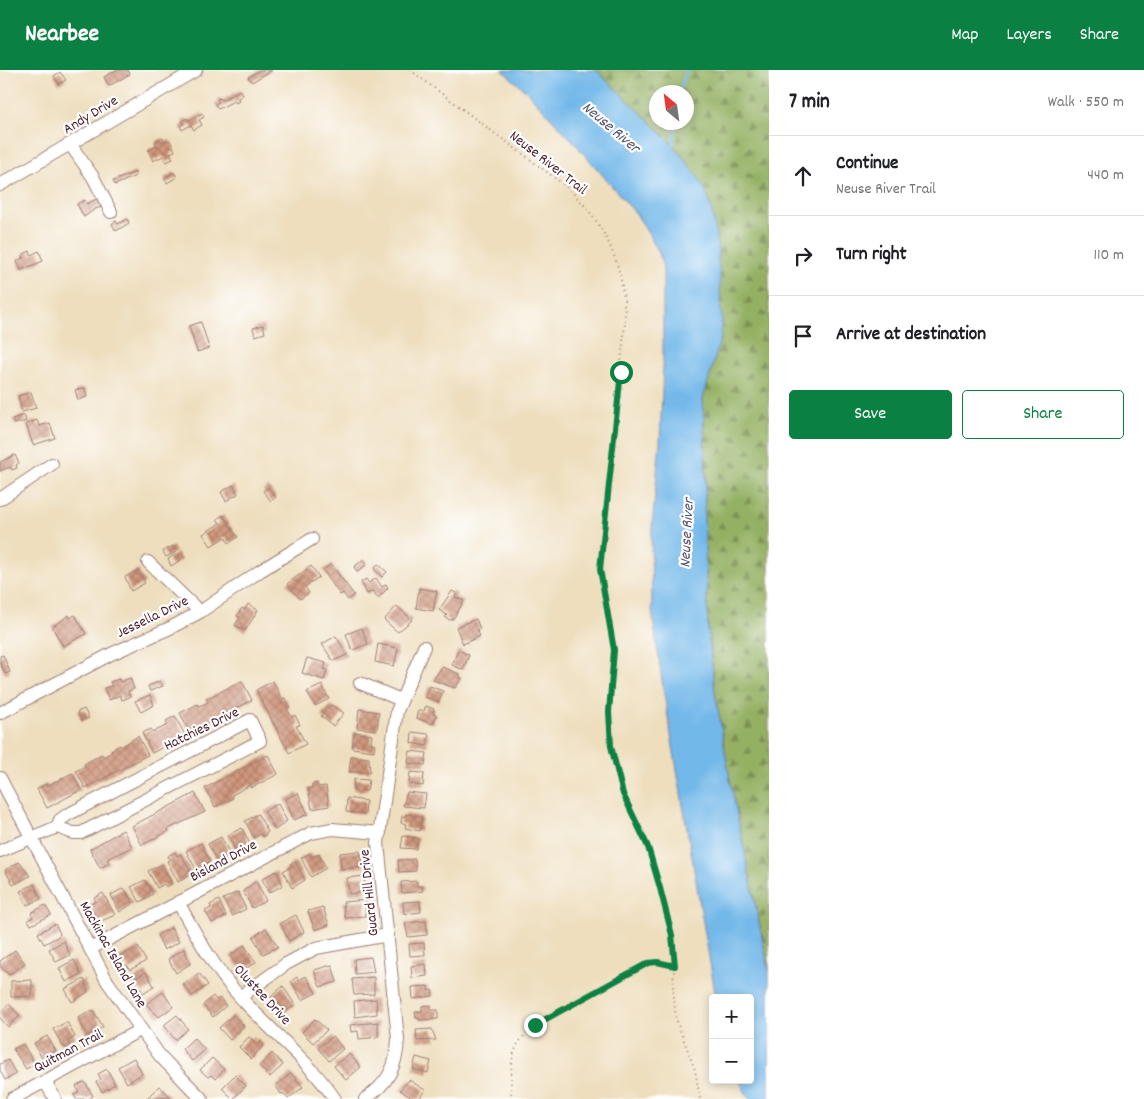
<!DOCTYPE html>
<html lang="en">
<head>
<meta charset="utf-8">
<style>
	:root { --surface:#fff; --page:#f2f2f2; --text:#202124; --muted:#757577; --line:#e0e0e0; --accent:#0b8043 }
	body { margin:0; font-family:Dekko,sans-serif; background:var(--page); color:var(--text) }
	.controls { position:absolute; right:15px; bottom:15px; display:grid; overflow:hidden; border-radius:5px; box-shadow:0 2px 8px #0003 }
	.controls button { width:45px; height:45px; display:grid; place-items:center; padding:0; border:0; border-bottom:1px solid var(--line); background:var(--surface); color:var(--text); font:25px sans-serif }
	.compass { position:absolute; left:649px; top:15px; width:45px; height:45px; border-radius:50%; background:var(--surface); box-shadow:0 2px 8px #0003; rotate:331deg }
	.stop { position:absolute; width:15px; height:15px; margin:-11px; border:4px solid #0b8043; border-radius:50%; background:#fff }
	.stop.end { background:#0b8043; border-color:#fff; box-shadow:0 1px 5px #0008 }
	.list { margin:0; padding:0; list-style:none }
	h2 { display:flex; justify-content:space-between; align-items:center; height:65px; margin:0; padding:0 20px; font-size:21px }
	h2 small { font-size:16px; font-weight:400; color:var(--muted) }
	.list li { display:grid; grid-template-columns:32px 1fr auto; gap:15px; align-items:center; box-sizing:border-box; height:80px; padding:0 20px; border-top:1px solid var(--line) }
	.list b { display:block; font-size:19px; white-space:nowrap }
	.list p { margin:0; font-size:16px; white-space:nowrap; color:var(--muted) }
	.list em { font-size:16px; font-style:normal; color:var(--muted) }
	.actions { display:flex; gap:10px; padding:15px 20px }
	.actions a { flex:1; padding:11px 0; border:1px solid var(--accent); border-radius:5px; text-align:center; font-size:18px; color:var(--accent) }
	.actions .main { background:var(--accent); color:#fff }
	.icon { flex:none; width:28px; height:28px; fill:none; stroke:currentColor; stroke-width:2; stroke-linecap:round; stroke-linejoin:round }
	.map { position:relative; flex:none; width:769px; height:1029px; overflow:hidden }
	header { display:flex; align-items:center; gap:30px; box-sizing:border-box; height:70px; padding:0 25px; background:var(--accent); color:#fff }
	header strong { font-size:24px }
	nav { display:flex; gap:28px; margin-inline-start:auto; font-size:18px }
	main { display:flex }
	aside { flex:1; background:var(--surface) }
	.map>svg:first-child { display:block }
</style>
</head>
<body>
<header>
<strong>Nearbee</strong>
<nav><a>Map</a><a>Layers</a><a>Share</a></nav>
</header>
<main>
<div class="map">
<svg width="769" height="1029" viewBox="0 0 769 1029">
	<defs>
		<pattern id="forest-firs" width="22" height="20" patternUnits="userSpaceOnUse" patternTransform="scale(1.25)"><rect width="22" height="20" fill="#94b163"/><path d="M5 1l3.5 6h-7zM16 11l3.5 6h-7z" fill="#7b8f52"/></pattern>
		<pattern id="building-cross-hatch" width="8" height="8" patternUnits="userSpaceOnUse" patternTransform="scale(1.25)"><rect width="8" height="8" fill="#d0967c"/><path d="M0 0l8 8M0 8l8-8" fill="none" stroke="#ab7a66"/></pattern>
	</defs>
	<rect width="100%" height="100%" fill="#fff"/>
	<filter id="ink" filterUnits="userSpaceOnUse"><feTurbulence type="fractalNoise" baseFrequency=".02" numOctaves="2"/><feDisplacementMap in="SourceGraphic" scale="10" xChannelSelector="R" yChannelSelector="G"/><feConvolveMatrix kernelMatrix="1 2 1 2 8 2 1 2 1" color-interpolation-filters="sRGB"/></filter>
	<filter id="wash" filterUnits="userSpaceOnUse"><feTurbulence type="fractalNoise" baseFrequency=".0096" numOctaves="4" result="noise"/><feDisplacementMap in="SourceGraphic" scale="20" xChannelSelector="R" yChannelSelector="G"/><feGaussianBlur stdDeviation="1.12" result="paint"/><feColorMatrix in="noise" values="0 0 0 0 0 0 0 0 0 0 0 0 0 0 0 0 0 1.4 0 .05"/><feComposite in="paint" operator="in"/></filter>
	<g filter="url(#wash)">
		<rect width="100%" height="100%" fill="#eedebe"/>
		<!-- forest -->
		<path fill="url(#forest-firs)" stroke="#6f6847" fill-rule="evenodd" d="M596 0H769V901L730 710 715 622 708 560 704 446 706 408 703 328 721 267 722 253 714 161 710 135 673 75ZM656 22H686V52H656Z"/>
		<!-- water -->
		<path fill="#72b8e9" stroke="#5e6c8a" d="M502 0H596C630 34 681 75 704 118 720 148 719 218 722 253L721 267 703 329 706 408 704 446 708 560 715 622 730 710 769 901V1029H749L739 1010H750V928H716L664 624 652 541 651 468 660 372 663 296V198L659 182 637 145 572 70 527 22Z"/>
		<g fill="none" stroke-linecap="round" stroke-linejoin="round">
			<!-- stream -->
			<path stroke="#72b8e9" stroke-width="2.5" d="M679 22 687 0
				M670 76 673 75 676 52"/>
		</g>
		<g id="blocks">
			<!-- building -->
			<path fill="url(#building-cross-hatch)" d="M116 0H128L130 4 109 16 104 7Z
				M260 0H272L252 12 248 7Z
				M60 2 66 10 59 14 54 6Z
				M240 20 243 25 238 28 239 31 236 33 234 31 218 39 215 34 219 32 217 29 220 28 222 30Z
				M202 43 204 47 199 50 202 55 194 60 191 55 182 60 180 56 184 54 182 51 187 48 188 51Z
				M163 68 165 72 170 70 175 81 170 83 173 89 166 92 163 86 153 91 148 80 157 76 155 72Z
				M135 102 136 106 115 115 113 111Z
				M174 102 177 107 167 113 164 108Z
				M100 127 105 136 95 139 84 147 77 134 85 130 87 134Z
				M127 149 129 153 116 161 112 154 116 151 118 154Z
				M30 181 31 185 39 181 43 191 21 200 17 191 23 188 22 185Z
				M201 252 209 278 197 282 189 256Z
				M263 255 265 263 255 266 253 258Z
				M85 318 87 327 78 330 75 320Z
				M31 322 36 338 22 342 18 326Z
				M24 345 26 351 14 354 12 349Z
				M37 350 39 356 50 353 55 368 33 375 26 354Z
				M15 385 19 393 16 395 17 398 12 400 10 397 0 401V392Z
				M233 415 238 424 226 431 221 422Z
				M268 417 276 427 271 431 263 421Z
				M223 445 238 467 229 473 225 467 211 476 203 464 220 453 217 449Z
				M173 476 176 482 166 487 163 481Z
				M178 483 181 490 171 496 168 489Z
				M364 489 367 494 357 502 354 497Z
				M331 494 354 525 348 530 343 523 340 525 323 500Z
				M378 494 387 502 382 507 374 499Z
				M311 496 319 507 305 517 309 523 300 529 287 514Z
				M138 500 145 513 131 521 125 507Z
				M376 508 382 517 386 514 388 518 378 528 373 521 367 524 361 512 366 509 369 513Z
				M419 518 437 521 433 541 416 538Z
				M452 521 457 524 455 527 464 531 453 549 449 550 445 547 447 545 439 540Z
				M248 534 258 540 245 561 235 555 240 547 237 546 242 538 245 540Z
				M397 536 412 550 398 562 384 550Z
				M69 545 70 548 75 545 86 564 63 576 52 557Z
				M476 549 480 559 477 560 480 566 463 574 456 557Z
				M362 558 368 574 352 580 346 564Z
				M336 566 347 585 333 591 322 574Z
				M378 574 398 578 394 596 375 592Z
				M458 580 469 585 463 600 452 595Z
				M3 585 10 602 5 604 0 593V586Z
				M307 588 326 593 324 599 327 600 324 610 302 603Z
				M442 597 460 604 459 607 462 608 455 618 433 610Z
				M130 608 134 619 128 621 130 627 122 630 120 625 109 630 104 618 112 616 110 612 119 609 120 612Z
				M160 611 163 616 150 621 148 616Z
				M242 611 252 630 190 663 180 643 198 634 199 636 208 632 206 629Z
				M273 611 282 629 285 628 290 637 287 639 292 647 295 645 300 655 296 656 306 674 289 683 256 620Z
				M322 615 329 629 315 636 307 622Z
				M430 616 443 621 439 632 425 627Z
				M150 625 154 635 141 642 135 631Z
				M331 635 344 643 333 656 321 646Z
				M426 636 434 639 433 644 436 645 433 654 416 648 418 641H424Z
				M84 639 89 648 82 651 77 642Z
				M359 639 379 642 377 660 357 658Z
				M175 646 185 665 152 683 142 663 151 659 153 662 168 655 166 651Z
				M354 662 372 665 371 673 375 674 374 681 352 678Z
				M412 662 429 664 427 676 411 673Z
				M138 666 148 685 85 718 76 701 85 696 84 694 102 684 103 687 112 682 111 680 120 675 121 677Z
				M410 681 427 683 425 695 408 693Z
				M268 685 278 704 251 718 250 715 232 725 233 728 215 737 205 718Z
				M351 686 369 688 370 702H349Z
				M410 702 424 703 423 716 409 714Z
				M72 703 81 720 47 738 37 719 46 714 47 716Z
				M354 709 369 710 367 721 353 720Z
				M317 713 318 717 326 716 329 736 312 739 308 718H312V714Z
				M407 722 426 724 424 738 403 736Z
				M195 723 205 742 168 759 169 761 142 775 132 756Z
				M298 723 308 744 294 750 285 729Z
				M347 728 366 731 365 744 346 742Z
				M278 734 287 751 275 760 264 741Z
				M258 744 268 762 263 767 261 764 254 768 245 751Z
				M406 744 422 747 420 761 405 758 406 754 401 753 402 746 405 747Z
				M242 758 250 774 236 781 228 765Z
				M123 760 132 777 107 789 109 793 100 798 90 779Z
				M403 766 418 768 416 779 401 778Z
				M221 767 230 784 217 791 208 774Z
				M201 773 210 791 207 793 208 795 197 801 186 781Z
				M360 781 364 797 341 799 340 783Z
				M175 782 177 786 181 784 192 804 178 812 167 791 170 790 168 786Z
				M310 783 312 787 319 784 326 798 311 807 301 788Z
				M415 789 416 801 399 802 398 790Z
				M19 792 30 806 13 815 5 800Z
				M293 792 296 793 305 810 292 818 283 801 292 796 290 794Z
				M162 794 172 814 166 817 164 814 157 818 148 801Z
				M276 801 283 815 269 823 262 809Z
				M364 806 366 822 349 824 347 808Z
				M145 810 153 824 140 832 131 817Z
				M256 811 266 831 252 838 243 821Z
				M417 811V816H422L423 821 402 823 401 812Z
				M34 814 41 829 27 835 20 821Z
				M124 818 133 833 120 842 111 825Z
				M238 822 246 839 232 846 223 829Z
				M103 823 115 845 99 852 89 835 96 831 94 828Z
				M219 830 226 846 212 853 205 841 211 838 210 835Z
				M366 830 365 846 345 848 343 832Z
				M420 831 421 842 404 844 403 832Z
				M45 835 51 845 31 855 28 850 33 847 31 843Z
				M323 837 329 855 315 860 308 841Z
				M296 845 304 862 289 871 280 853Z
				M426 851 427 865 408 867 405 853Z
				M55 854 60 863 59 866 44 874 38 863Z
				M171 858 179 872 164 880 157 865Z
				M266 858 278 877 263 884 253 867Z
				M64 871 70 885 56 892 49 879Z
				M424 873 425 885 410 886 409 874Z
				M244 875 256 892 242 901 230 886Z
				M138 877 146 891 130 900 127 895 124 896 119 887Z
				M184 879 190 894 176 903 168 889Z
				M15 880 25 893 9 905 0 896V891Z
				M371 887 374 902 355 904 354 889Z
				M74 890 81 904 66 912 59 898Z
				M426 894 427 906 412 908 411 896Z
				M332 895 337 912 320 917 314 900Z
				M146 902 154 916 143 923 140 918 136 920 131 911Z
				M199 903 208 915 192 926 183 914Z
				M306 906 316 923 302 930 291 911 297 907 299 910Z
				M374 907V924L354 925 352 909Z
				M84 909 88 922 72 932 65 919Z
				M32 910V926L11 927V911Z
				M283 916 295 935 282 944 271 927Z
				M428 916V921L432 920 433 926 413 929 412 917Z
				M163 922 173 937 159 947 146 934Z
				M213 926 216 930 220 928 226 936 213 947 203 935Z
				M376 929 377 944 355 947 354 931Z
				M9 934 20 946 8 957 0 948V942Z
				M431 935V940H438V949L419 950V948H416L415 942 422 941V936Z
				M93 940 103 957 87 966 78 948Z
				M177 945 188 959 175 970 164 955Z
				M233 945 244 956 230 970 219 958Z
				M315 949 327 960 313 973 302 962Z
				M67 952 75 967 68 971 70 975 67 977H63L53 959Z
				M378 952V967L359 969 358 961 351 962 350 955Z
				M432 959 436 970 417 971 416 960Z
				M47 966 56 981 43 990 34 973Z
				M333 966 343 979 329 991 318 978Z
				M249 967 254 971 257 968 264 975 251 989 239 977Z
				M194 968 205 980 192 991 182 979Z
				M23 974 35 994 26 999 13 979Z
				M272 983 283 995 270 1007 259 996Z
				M349 984 361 997 346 1010 334 996Z
				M416 987 431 991 428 1003 413 999Z
				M134 988 142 1004 127 1013 118 997Z
				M212 988 224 999 215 1009 211 1005 208 1007 200 1000Z
				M8 990 16 1004 5 1010 0 1000V994Z
				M107 999 115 1014 102 1022 96 1012 101 1009 98 1004Z
				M291 1003 303 1017 288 1029 283 1023 281 1024 276 1016Z
				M235 1005 246 1016 233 1029 222 1018Z
				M409 1010 425 1020 419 1029H413L400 1020Z
				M85 1012 93 1026 89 1029H76L74 1025 79 1022 76 1016Z
				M159 1016 171 1027 146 1029Z"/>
		</g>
	</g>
	<g filter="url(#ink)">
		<use href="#blocks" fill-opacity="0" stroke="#9c7e74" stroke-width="1"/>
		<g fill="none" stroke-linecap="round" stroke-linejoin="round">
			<defs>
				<path id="minor" d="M70 74 93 107 111 142
					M0 115 196 0
					M0 429 52 394
					M148 492 200 542
					M360 613 401 630
					M0 643 111 584 170 558 200 542 260 501 312 469
					M0 708 107 911 160 986 202 1029
					M0 781 57 757 60 750 67 745 250 650 260 671 81 763H73L57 757
					M178 832C196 865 215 900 241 928 273 963 307 989 335 1029
					M90 879 311 763 332 759 380 763
					M240 927 286 894 316 878 388 865
					M45 1011 55 1029
					M12 1029 140 960
					M365 1029C388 1014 397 996 398 969L378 773 397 641 424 577"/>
			</defs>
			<!-- minor casing -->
			<use href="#minor" stroke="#9c7e74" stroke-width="14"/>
			<!-- path -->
			<path stroke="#9c7e74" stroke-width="2" stroke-dasharray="1 4" stroke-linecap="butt" d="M410 0 563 114C606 152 625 195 625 253L600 499 614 580 609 642 611 676 617 708 651 788 668 848 675 882 673 919 676 949 695 1000 700 1029
				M511 1029C512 994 506 980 535 955L648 893 657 892 675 896"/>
			<!-- minor -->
			<use href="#minor" stroke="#fff" stroke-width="12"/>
		</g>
	</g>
	<g fill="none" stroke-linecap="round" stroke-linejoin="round" filter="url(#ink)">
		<!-- route -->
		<path stroke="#0b8043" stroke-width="6" d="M535 955 648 893 657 892 675 896 672 865 660 818 648 777 623 724 611 676 609 642 614 580 600 499 621 302"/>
	</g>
	<g text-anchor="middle" stroke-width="4.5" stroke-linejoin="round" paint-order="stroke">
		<!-- street labels -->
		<g font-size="15" fill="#4a1f2b" stroke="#fff">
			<text transform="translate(90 44) rotate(-31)" y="5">Andy Drive</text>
			<text transform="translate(549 92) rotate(38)" y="5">Neuse River Trail</text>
			<text transform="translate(152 546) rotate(-26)" y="5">Jessella Drive</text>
			<text transform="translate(201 658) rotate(-26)" y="5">Hatchies Drive</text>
			<text transform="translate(223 790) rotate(-28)" y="5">Bisland Drive</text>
			<text transform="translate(368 823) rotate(-96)" y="5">Guard Hill Drive</text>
			<text transform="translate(114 884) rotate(60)" y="5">Mackinac Island Lane</text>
			<text transform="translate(263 924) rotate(47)" y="5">Olustee Drive</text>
			<text transform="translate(68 980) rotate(-28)" y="5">Quitman Trail</text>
		</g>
		<!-- water labels -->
		<g font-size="16" font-style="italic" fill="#58556e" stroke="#fff">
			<text transform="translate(612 56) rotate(40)" y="6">Neuse River</text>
			<text transform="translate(685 463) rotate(-87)" y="6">Neuse River</text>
		</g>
	</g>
</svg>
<div class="controls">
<button>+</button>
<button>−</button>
</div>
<svg class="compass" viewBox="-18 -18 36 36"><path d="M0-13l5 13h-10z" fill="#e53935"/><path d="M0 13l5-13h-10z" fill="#757577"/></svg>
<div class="stop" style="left:621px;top:302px"></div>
<div class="stop end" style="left:535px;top:955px"></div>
</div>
<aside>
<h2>7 min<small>Walk · 550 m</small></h2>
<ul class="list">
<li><svg class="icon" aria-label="ahead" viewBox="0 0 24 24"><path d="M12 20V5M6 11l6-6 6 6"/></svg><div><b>Continue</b><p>Neuse River Trail</p></div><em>440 m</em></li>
<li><svg class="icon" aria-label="right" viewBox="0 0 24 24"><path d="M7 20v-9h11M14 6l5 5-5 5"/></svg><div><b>Turn right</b></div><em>110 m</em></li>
<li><svg class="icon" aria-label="arrive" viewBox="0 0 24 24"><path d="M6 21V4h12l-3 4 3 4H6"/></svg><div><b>Arrive at destination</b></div></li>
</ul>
<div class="actions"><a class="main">Save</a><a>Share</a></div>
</aside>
</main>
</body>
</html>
